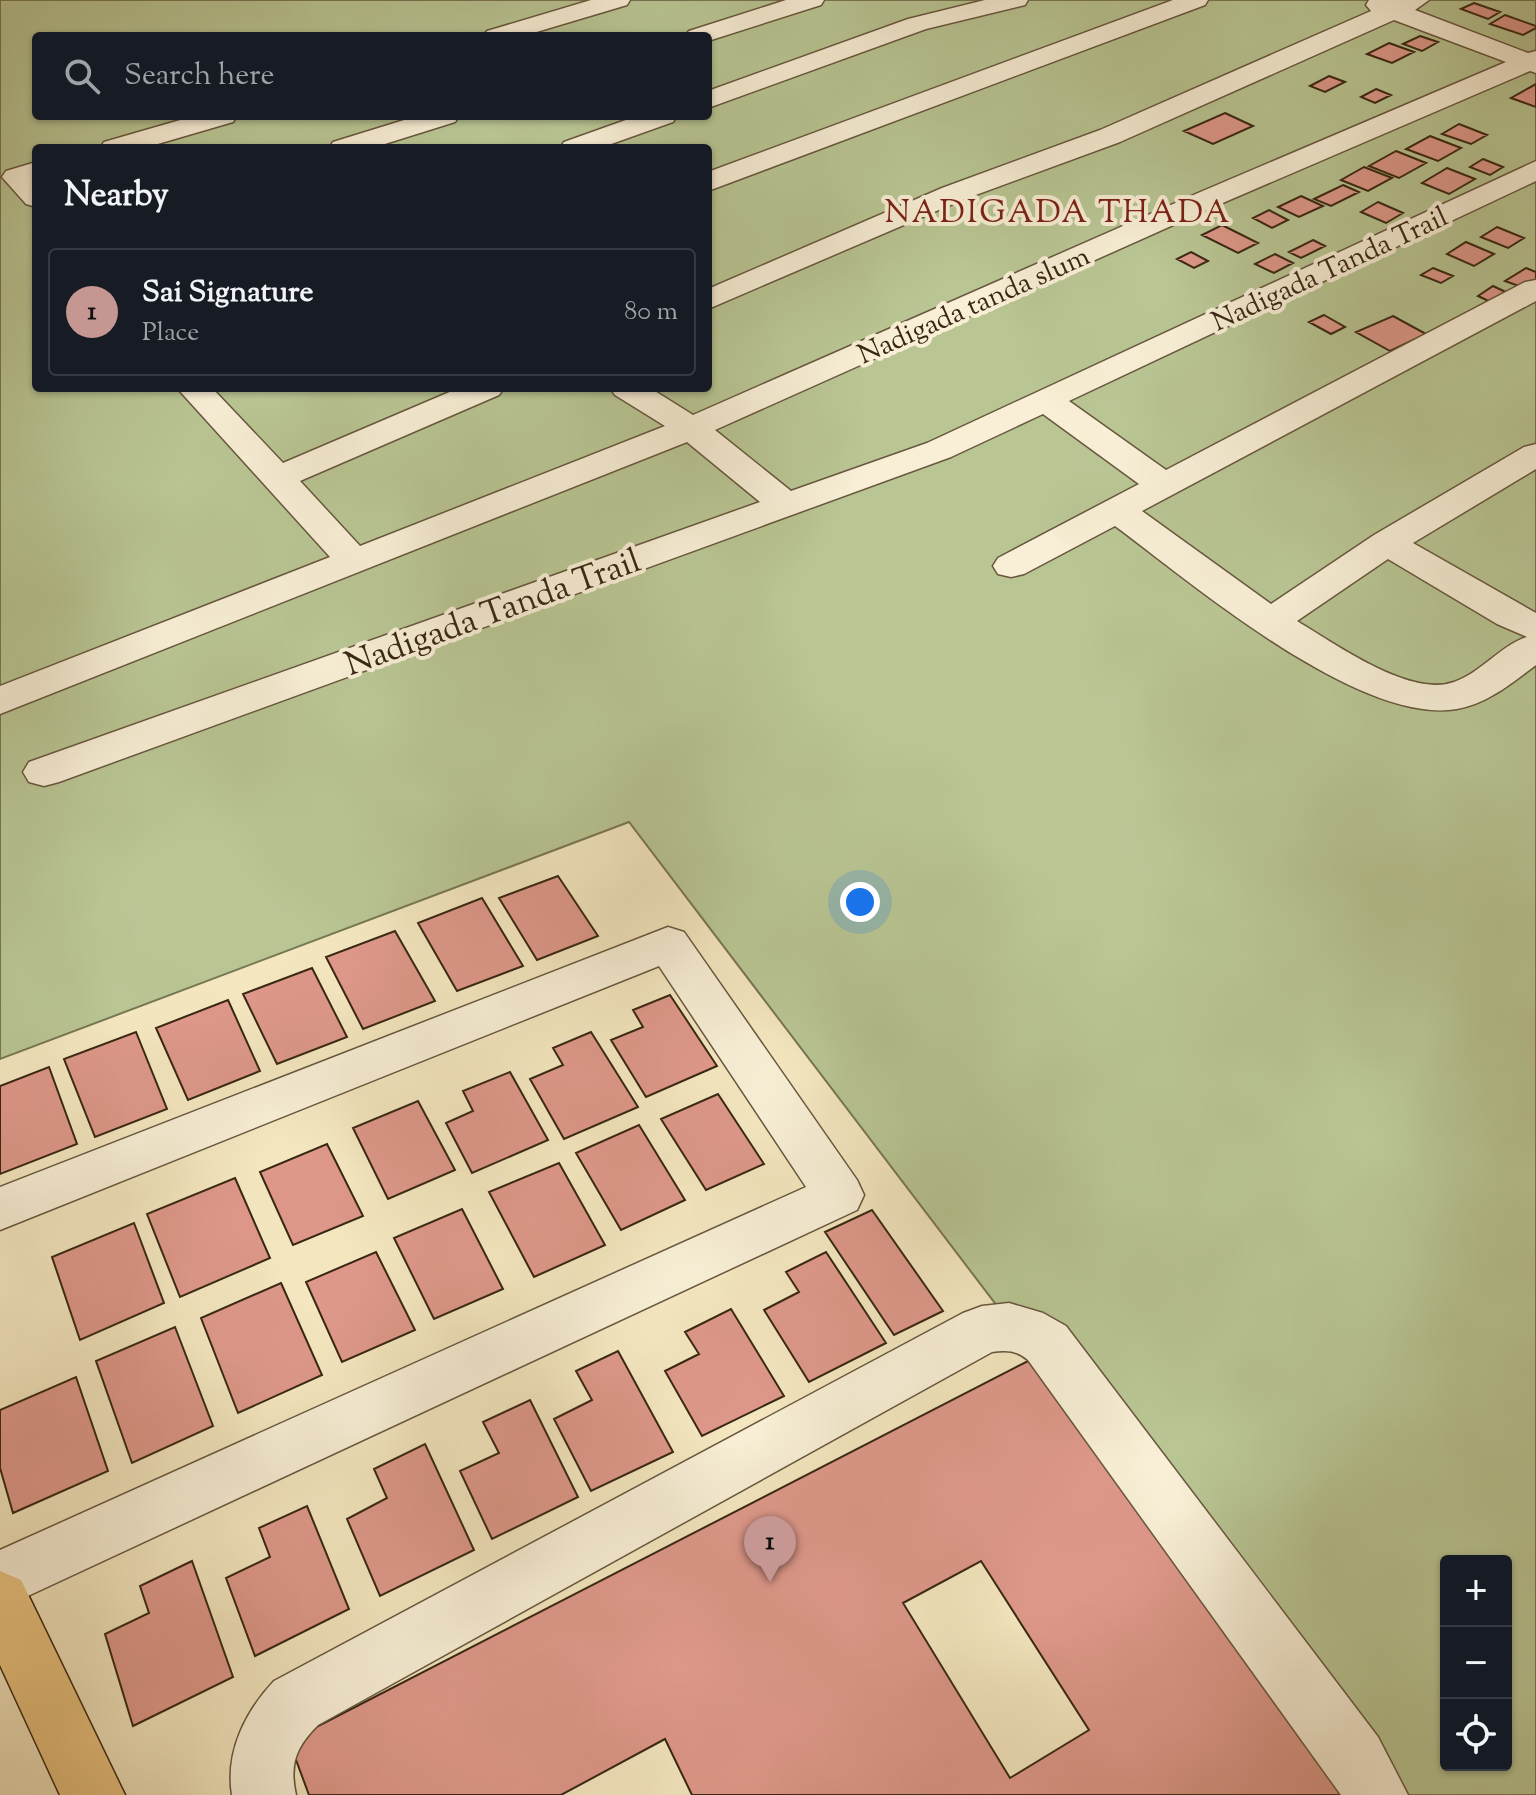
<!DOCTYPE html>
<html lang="en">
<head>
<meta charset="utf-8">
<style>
	:root { --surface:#171b24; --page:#20242c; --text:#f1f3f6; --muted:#9ea1a6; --line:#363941; --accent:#c59692 }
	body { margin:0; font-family:"Sorts Mill Goudy",serif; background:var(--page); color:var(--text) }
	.controls { position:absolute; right:24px; bottom:24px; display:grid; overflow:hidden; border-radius:8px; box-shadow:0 2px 6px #0004 }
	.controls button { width:72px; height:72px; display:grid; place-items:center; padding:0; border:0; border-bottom:2px solid var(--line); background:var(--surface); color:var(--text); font:40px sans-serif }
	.you { position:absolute; left:860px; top:902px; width:28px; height:28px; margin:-20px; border:6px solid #fff; border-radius:50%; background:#1a73e8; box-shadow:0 0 0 12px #1a73e833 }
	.badge { display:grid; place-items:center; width:52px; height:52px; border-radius:50%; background:var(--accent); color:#111; font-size:26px; font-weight:700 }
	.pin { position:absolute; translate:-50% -66px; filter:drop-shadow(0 2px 4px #0008) }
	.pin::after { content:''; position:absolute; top:42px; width:28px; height:24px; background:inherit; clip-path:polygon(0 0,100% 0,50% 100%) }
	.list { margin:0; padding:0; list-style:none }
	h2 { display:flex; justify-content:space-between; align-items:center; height:104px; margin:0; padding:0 32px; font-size:34px }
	h2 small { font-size:26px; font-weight:400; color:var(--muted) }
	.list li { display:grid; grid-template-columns:52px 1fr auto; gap:24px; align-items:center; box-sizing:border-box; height:128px; margin:0 16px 16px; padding:0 16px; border:2px solid var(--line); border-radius:8px }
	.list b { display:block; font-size:30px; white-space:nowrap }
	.list p { margin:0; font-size:26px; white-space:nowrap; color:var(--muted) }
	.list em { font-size:26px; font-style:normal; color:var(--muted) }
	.icon { flex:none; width:44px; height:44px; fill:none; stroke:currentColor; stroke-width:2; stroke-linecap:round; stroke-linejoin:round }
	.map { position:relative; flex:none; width:1536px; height:1795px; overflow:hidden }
	.search { position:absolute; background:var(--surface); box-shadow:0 2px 6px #0004; left:32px; top:32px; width:680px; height:88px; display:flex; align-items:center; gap:20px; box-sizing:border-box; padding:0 28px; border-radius:8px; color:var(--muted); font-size:30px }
	.panel { position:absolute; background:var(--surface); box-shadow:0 2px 6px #0004; left:32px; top:144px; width:680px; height:248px; border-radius:8px }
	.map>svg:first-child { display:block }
</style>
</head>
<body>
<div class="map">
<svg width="1536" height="1795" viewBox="0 0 1536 1795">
	<rect width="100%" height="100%" fill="#f4e7c0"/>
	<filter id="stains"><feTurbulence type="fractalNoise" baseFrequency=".0025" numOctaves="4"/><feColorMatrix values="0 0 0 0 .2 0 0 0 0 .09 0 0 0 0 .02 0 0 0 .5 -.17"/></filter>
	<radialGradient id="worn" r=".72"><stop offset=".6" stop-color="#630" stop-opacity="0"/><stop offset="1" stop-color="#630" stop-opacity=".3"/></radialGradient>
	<!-- green -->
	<path fill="#b9c694" stroke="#787653" stroke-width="2" fill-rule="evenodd" d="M0 0H1536V1795H1369L629 822 0 1059ZM36 36H708V116H36ZM36 148H708V388H36ZM1446 1561H1506V1765H1446Z"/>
	<!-- building -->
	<path fill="#de988a" stroke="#382712" stroke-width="2" fill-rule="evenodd" d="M1474 3 1500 12 1488 19 1461 9Z
		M1505 15 1536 26V28L1523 35 1490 24Z
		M1420 36 1438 42 1422 51 1403 44Z
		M1389 43 1414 52 1392 63 1367 54Z
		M1329 76 1345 82 1325 92 1310 86Z
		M1536 84V107L1511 98Z
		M1376 89 1391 95 1375 103 1361 97Z
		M1225 113 1253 126 1213 144 1184 131Z
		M1459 124 1487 135 1471 144 1442 134Z
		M1430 136 1461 148 1438 161 1406 149Z
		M1396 151 1426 163 1399 178 1369 166Z
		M1483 159 1503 167 1490 175 1470 167Z
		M1364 167 1392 178 1368 191 1341 180Z
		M1447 168 1475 179 1449 194 1422 183Z
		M1343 185 1359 192 1331 206 1314 199Z
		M1301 196 1323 206 1299 217 1278 207Z
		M1378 202 1403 213 1386 223 1361 212Z
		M1269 210 1288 220 1272 228 1253 218Z
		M1222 225 1258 243 1238 253 1202 235Z
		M1497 227 1524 238 1508 248 1481 237Z
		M1313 240 1325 246 1301 258 1289 252Z
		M1466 242 1494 254 1474 266 1447 254Z
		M1191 252 1208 261 1194 268 1177 259Z
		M1275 254 1293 263 1274 273 1255 264Z
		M1433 268 1453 276 1441 283 1421 275Z
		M1526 268 1536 272V280L1524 288 1505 281Z
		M1493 286 1510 294 1495 304 1478 296Z
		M1324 315 1345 327 1331 334 1309 322Z
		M1393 316 1426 334 1390 351 1356 332Z
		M558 876 598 936 537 960 499 898Z
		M482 898 523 966 457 991 418 923Z
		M395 931 435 1001 363 1029 326 957Z
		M312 968 347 1037 277 1064 243 994Z
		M670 995 717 1066 646 1097 611 1040 643 1027 633 1010Z
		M228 1000 260 1071 188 1100 156 1028Z
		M136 1032 167 1109 95 1137 64 1059Z
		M591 1032 638 1107 564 1139 530 1079 563 1065 553 1048Z
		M49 1067 77 1144 0 1174V1086Z
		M510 1072 548 1140 472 1173 446 1123 473 1111 463 1091Z
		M718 1094 764 1164 706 1190 661 1119Z
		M418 1101 455 1170 388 1199 353 1128Z
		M639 1125 685 1200 621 1230 576 1153Z
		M327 1144 363 1216 293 1245 260 1172Z
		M559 1163 605 1245 534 1277 489 1192Z
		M235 1178 270 1258 180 1297 147 1214Z
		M462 1209 503 1289 434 1319 394 1238Z
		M872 1210 943 1311 894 1335 825 1232Z
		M134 1223 164 1303 80 1340 52 1257Z
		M376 1252 415 1330 342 1362 306 1282Z
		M826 1252 886 1343 809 1382 764 1310 799 1292 786 1272Z
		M281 1283 322 1375 238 1413 201 1318Z
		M731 1309 784 1396 702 1436 665 1371 699 1354 685 1332Z
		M175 1327 213 1426 132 1463 96 1361Z
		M618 1351 673 1452 591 1491 554 1419 592 1400 576 1371Z
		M1032 1359 1345 1795H692L665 1739 561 1795H309L289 1741ZM981 1561 1089 1730 1010 1778 903 1603Z
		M76 1377 108 1471 13 1513 0 1468V1410Z
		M530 1400 578 1497 492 1539 460 1471 499 1453 483 1422Z
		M425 1444 474 1550 380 1596 347 1519 387 1498 374 1469Z
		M307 1506 349 1609 255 1656 226 1578 270 1557 259 1528Z
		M192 1561 233 1677 133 1726 105 1634 149 1613 140 1586Z"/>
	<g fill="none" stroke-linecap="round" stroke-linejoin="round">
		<defs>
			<path id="minor" d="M591 0H630L627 5 523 36H483L487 31Z
				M786 0H824L821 5 708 41V36H685L689 31Z
				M985 0H1028L1025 5 926 29 708 108V91L908 19Z
				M1173 0H1208L1205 5 708 191V172Z
				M1369 0H1429L1415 10 1528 53 1536 51V73L1530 71 1218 205 715 430 791 491 927 443 1536 161V181L1069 401 1166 470 1525 282 1536 280V301L1142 511 1271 604 1374 535 1524 447 1536 444V469L1413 543 1536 613V665C1512 683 1487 704 1457 709 1359 726 1191 582 1115 526L1024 574 1011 577 998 574 993 566 998 558 1139 484 1043 414 951 457 59 782 44 786 29 782 23 772 29 762 760 502 687 442 0 714V686L330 557 177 388H212L283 463 459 388H504L499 395 300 481 360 546 665 426 615 395 610 388H650L693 415 1198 193 1506 62 1394 20 1120 142 962 200 708 309V289L942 188 1100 130 1371 11 1366 5ZM1388 559 1497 624 1527 637C1501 645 1481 673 1454 682 1410 698 1334 643 1297 621Z
				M194 116H237L233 122 144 148H100L104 142Z
				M417 116H459L455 122 372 148H329L333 142Z
				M637 116H677L673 122 600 148H560L564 142Z
				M36 162V207L26 204 2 177 6 171Z
				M668 927 684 932 857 1180 864 1195 857 1210 0 1609V1550L806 1187 659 966 0 1230V1187Z
				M1009 1303 1043 1313 1066 1326 1378 1737 1408 1795H1341L1028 1360C1016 1350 1007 1350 992 1352L318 1725C296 1747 289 1764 296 1795H232C225 1752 245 1712 274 1681L963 1313 982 1306Z"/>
			<path id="major" d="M0 1571 21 1580 125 1795H60L0 1665Z"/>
		</defs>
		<!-- minor casing -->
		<use href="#minor" stroke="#67573e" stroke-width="3"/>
		<!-- major casing -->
		<use href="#major" stroke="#382712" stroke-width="3"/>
		<!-- minor -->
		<use href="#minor" fill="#f8efd6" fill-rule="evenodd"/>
		<!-- major -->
		<use href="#major" fill="#eac480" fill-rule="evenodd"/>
	</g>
	<g text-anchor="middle" stroke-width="8" stroke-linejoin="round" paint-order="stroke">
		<!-- far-street labels -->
		<g font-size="28" fill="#382712" stroke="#f8efd6">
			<text transform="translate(1329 268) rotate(-25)" y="10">Nadigada Tanda Trail</text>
			<text transform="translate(973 304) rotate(-24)" y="10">Nadigada tanda slum</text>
		</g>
		<!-- far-quarter labels -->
		<g font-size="32" letter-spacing="2" fill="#7a1f14" stroke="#f8efd6">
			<text x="1058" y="222">NADIGADA THADA</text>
		</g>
		<!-- street labels -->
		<g font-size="34" fill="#382712" stroke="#f8efd6">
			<text transform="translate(492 611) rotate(-20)" y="12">Nadigada Tanda Trail</text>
		</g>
	</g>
	<rect width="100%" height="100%" filter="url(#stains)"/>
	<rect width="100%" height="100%" fill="url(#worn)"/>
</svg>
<div class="controls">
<button>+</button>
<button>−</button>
<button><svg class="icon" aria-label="locate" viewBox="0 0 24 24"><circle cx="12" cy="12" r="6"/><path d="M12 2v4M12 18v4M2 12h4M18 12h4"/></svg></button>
</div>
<div class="you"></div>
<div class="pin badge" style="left:770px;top:1582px">1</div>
<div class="search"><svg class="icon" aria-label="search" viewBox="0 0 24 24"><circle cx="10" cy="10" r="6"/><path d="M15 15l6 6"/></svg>Search here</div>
<section class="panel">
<h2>Nearby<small></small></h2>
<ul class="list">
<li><span class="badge">1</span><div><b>Sai Signature</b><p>Place</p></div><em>80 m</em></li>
</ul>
</section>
</div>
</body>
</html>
